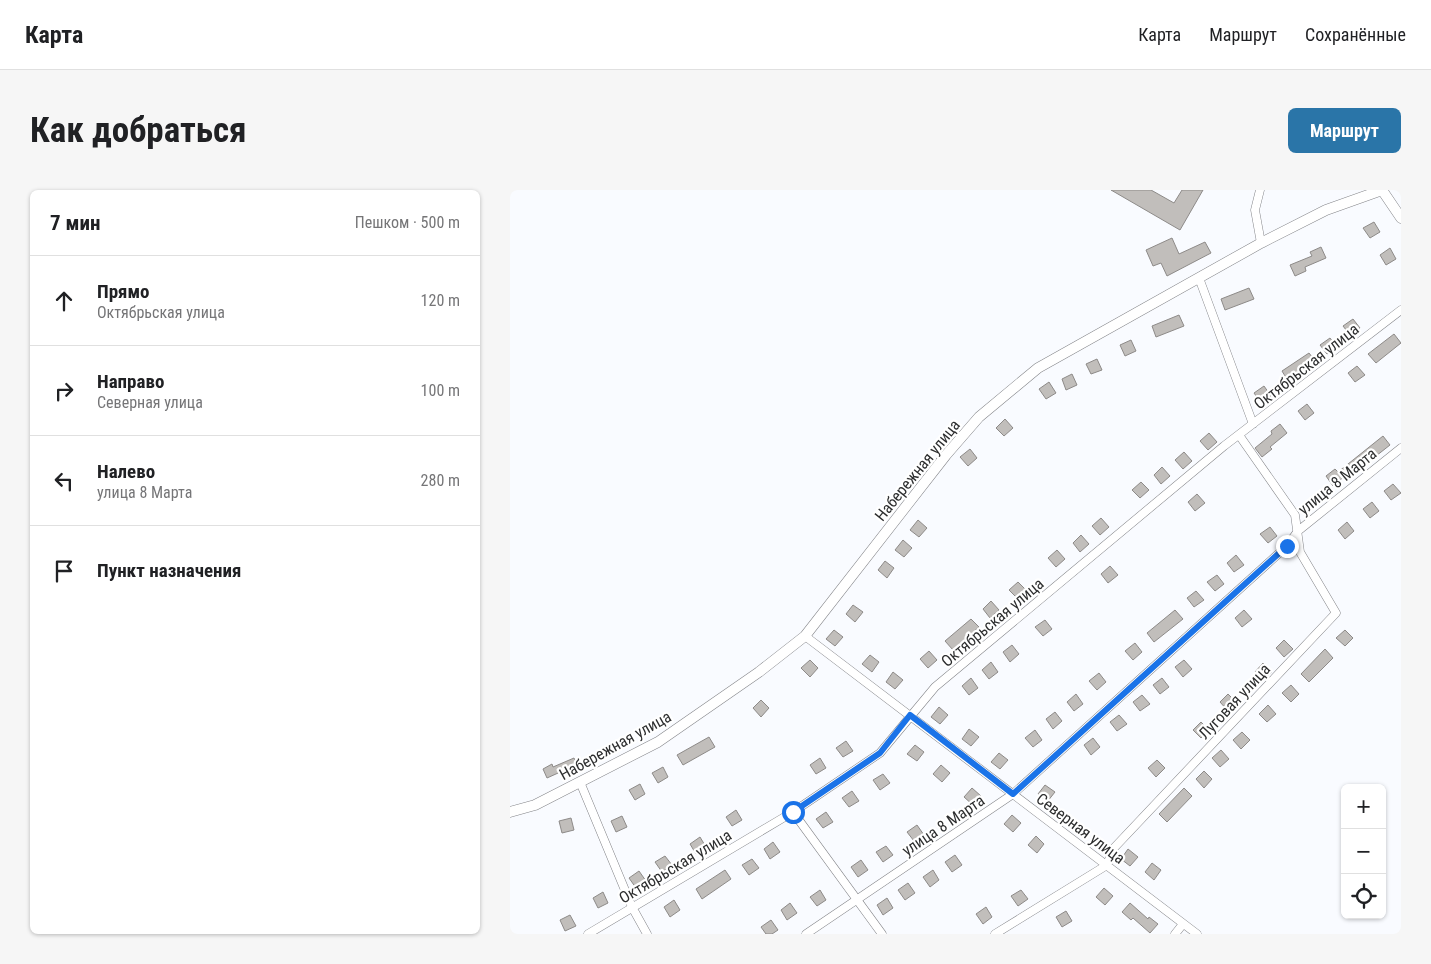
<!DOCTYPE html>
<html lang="ru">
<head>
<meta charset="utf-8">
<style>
	:root { --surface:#fff; --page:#f6f6f6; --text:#202124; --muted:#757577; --line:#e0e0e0; --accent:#2a75a8 }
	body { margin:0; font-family:"Roboto Condensed",sans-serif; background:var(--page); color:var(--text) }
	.controls { position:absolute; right:15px; bottom:15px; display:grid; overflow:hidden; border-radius:8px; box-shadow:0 1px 4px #0004 }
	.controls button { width:45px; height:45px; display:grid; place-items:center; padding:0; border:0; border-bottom:1px solid var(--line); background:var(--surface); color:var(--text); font:25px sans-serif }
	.stop { position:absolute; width:15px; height:15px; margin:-11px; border:4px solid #1a73e8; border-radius:50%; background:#fff }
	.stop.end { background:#1a73e8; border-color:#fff; box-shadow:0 1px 5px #0008 }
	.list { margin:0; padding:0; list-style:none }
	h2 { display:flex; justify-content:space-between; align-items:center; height:65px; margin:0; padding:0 20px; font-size:21px }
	h2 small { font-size:16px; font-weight:400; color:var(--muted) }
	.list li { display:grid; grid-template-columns:32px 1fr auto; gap:15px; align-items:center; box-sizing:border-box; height:90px; padding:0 20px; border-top:1px solid var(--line) }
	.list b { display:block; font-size:19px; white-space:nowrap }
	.list p { margin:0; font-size:16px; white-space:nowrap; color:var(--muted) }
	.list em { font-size:16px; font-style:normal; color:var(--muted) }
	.icon { flex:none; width:28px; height:28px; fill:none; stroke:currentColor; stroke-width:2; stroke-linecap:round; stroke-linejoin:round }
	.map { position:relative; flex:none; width:891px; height:744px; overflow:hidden; border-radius:8px }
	header { display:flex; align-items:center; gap:30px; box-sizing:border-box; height:70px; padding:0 25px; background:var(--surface); border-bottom:1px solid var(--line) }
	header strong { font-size:24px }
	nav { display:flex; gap:28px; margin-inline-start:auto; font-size:18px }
	.intro { display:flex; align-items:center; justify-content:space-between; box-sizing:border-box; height:120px; padding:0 30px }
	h1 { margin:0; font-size:35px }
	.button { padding:12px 22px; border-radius:8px; background:var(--accent); color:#fff; font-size:18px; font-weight:700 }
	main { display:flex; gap:30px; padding:0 30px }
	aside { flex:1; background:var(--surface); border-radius:8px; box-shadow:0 1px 4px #0004 }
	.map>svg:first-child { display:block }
	.building { fill:#c1bebb; stroke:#8d8a88 }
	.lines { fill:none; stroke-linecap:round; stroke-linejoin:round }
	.minor-casing { stroke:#838488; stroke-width:9 }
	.tertiary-casing { stroke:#838488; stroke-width:11 }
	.minor { stroke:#fff; stroke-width:8 }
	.tertiary { stroke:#fff; stroke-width:10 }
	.route { stroke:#1a73e8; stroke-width:6 }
	.labels { text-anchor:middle; stroke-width:4.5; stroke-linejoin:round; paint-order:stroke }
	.street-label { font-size:16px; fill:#2d2e2f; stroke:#fff }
</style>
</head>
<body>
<header>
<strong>Карта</strong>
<nav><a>Карта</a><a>Маршрут</a><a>Сохранённые</a></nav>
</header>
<div class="intro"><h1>Как добраться</h1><a class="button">Маршрут</a></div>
<main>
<aside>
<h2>7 мин<small>Пешком · 500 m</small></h2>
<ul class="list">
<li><svg class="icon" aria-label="ahead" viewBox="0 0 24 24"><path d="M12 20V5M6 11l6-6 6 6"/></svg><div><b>Прямо</b><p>Октябрьская улица</p></div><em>120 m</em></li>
<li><svg class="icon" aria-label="right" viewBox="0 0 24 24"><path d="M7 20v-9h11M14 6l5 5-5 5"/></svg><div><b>Направо</b><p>Северная улица</p></div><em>100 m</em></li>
<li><svg class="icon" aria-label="left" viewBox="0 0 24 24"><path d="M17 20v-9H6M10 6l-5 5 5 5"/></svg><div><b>Налево</b><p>улица 8 Марта</p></div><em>280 m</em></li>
<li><svg class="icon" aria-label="arrive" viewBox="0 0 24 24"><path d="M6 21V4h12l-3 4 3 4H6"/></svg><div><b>Пункт назначения</b></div></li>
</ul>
</aside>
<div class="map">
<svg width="891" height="744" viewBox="0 0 891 744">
	<rect width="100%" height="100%" fill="#f9fbff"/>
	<path class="building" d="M601 0H641L664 13 672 0H693L670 40Z
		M864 32 870 42 860 48 853 38Z
		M662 48 669 64 695 52 701 63 657 86 651 73 643 76 636 60Z
		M811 57 816 68 795 77 796 81 785 86 780 75 802 66 800 62Z
		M880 58 886 69 876 75 870 65Z
		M739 98 744 109 715 120 711 109Z
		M669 125 674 136 646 147 642 136Z
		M843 129 850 138 840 145 833 136Z
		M884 144 891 153 866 173 858 164Z
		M820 148 827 157 817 164 810 155Z
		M621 150 626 161 615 166 610 155Z
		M799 163 806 172 778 191 772 181Z
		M587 169 592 180 581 184 576 174Z
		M847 176 855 185 845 192 838 183Z
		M562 184 567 195 556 200 552 189Z
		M539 192 546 203 536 209 529 199Z
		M754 196 761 206 751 213 744 203Z
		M797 214 804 223 795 230 788 221Z
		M495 229 503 238 494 246 486 238Z
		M770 234 777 243 760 257 762 259 752 267 745 258 762 244 761 241Z
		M699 243 707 252 698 260 690 251Z
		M873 246 880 255 838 288 836 285 823 296 816 286 825 279 828 282Z
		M460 259 467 268 458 276 450 267Z
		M674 262 682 271 673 279 665 270Z
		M652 277 660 286 651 294 644 285Z
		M631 292 639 300 630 308 622 300Z
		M883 294 891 303 881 310 874 301Z
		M687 304 695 313 685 321 678 312Z
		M862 312 869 321 860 328 853 319Z
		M591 328 599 337 590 345 582 336Z
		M408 330 417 338 409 347 400 340Z
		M837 332 844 341 835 349 828 340Z
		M760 337 767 346 758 353 750 344Z
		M571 345 579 354 570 362 563 353Z
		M393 350 402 358 394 367 385 360Z
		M547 360 555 369 546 377 538 368Z
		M726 365 734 375 724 382 717 373Z
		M375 371 384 378 377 388 368 380Z
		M600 376 608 385 598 393 591 384Z
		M707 385 714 394 705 401 697 392Z
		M508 392 516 400 507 408 499 400Z
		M686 401 694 410 684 417 677 408Z
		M481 411 489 420 480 428 473 419Z
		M343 415 353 422 345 432 336 424Z
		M665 420 673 429 644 452 637 443Z
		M734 420 742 429 732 437 725 428Z
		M461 429 469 437 443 460 435 451Z
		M535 430 542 439 533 446 525 437Z
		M324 440 333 447 325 456 316 449Z
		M835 440 843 448 835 456 826 448Z
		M774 450 783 459 774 467 766 458Z
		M625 453 632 462 623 470 615 461Z
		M502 455 509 464 500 472 493 462Z
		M815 459 823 468 799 492 791 484Z
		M419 461 427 470 418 478 410 469Z
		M360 465 369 472 362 482 352 474Z
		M300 470 308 478 300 487 291 478Z
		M674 470 682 479 673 487 665 477Z
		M481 472 488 482 479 489 472 480Z
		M753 473 762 482 753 490 745 482Z
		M383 482 393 490 385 499 376 492Z
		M589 483 596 492 587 500 579 491Z
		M461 488 468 498 459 505 452 496Z
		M652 488 659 497 650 504 643 495Z
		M781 495 789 504 781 512 772 503Z
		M566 504 573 514 564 521 557 512Z
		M718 504 726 512 718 521 710 512Z
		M632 505 640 514 630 521 623 512Z
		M251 510 259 518 251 527 243 518Z
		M758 515 766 524 757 532 749 524Z
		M429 517 438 525 430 534 421 527Z
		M545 522 552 531 543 539 536 529Z
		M609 525 617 534 607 541 600 532Z
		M691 532 699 540 691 548 683 540Z
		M459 539 469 547 461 556 452 549Z
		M525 540 532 550 523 557 515 548Z
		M732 542 740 550 731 559 723 550Z
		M199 547 205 557 173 575 167 565Z
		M583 548 590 557 581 565 574 555Z
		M336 551 343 561 333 567 326 558Z
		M405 555 414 562 407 571 397 564Z
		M711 560 719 569 710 577 702 568Z
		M489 563 498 570 490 579 481 572Z
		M64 568 68 577 59 582 57 579 37 588 33 579 42 574 43 577Z
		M310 568 316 578 306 584 300 575Z
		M647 570 655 578 646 587 638 578Z
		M431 575 440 583 432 592 423 584Z
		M153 577 158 587 148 593 142 583Z
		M694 581 702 589 694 598 686 589Z
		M373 584 380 593 370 600 363 590Z
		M130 594 135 604 125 610 119 600Z
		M535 595 545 602 537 612 528 604Z
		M462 598 471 606 463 615 454 607Z
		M674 598 682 606 657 632 649 624Z
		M342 601 349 611 339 617 332 608Z
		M226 620 232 630 222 636 216 627Z
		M316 622 323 632 313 638 306 629Z
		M502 625 511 633 503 642 494 634Z
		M112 626 117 637 106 642 101 631Z
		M61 628 64 640 52 643 49 631Z
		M407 635 414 645 404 651 397 642Z
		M526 646 534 654 527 663 518 655Z
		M190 647 196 657 186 664 180 654Z
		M263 652 270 662 260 669 254 659Z
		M376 656 383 665 373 672 366 662Z
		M618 659 628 667 620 676 611 669Z
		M445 665 452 675 442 682 435 672Z
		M155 666 162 675 152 682 145 672Z
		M242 669 249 678 239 685 232 675Z
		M351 670 358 680 348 687 341 677Z
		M642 673 651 680 644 690 635 682Z
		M215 680 221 689 192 709 186 699Z
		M423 680 429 690 420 697 413 687Z
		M129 681 136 691 126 698 119 688Z
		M398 693 405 703 395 710 388 700Z
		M594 698 603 706 595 715 586 707Z
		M310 700 316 710 307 716 300 707Z
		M511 700 518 709 508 716 501 706Z
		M93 702 98 713 88 718 83 708Z
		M377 708 383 718 373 725 367 715Z
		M164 710 170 720 160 727 154 717Z
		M280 713 287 723 277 730 271 720Z
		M620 713 638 729 639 727 648 734 640 743 623 728 621 730 612 722Z
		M476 717 482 727 473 734 466 724Z
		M556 721 562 731 552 737 546 727Z
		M60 725 66 736 55 741 50 730Z
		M261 730 268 740 262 744H256L251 737Z"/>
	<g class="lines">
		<g class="minor-casing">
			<path id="minor" d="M750 0 745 20 751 53
				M689 88 743 234
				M295 446 687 744
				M70 592 122 717 137 744
				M283 622 372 744
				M78 744 283 622 370 563 425 497 714 256 891 120
				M296 744 503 604 777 356 788 341 891 258
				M485 744 597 675 603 659 826 423 790 362 785 325 729 245
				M665 744 673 734"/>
		</g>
		<g class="tertiary-casing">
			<path id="tertiary" d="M0 622 25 615 148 552 249 482 295 446 436 265 469 227 528 178 751 53 816 20 872 0 891 28"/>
		</g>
		<use href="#minor" class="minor"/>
		<use href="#tertiary" class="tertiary"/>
	</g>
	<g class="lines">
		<path class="route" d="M283 622 370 563 400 525 503 604 777 356"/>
	</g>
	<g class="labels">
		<g class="street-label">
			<text transform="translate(796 176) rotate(-38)" y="6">Октябрьская улица</text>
			<text transform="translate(407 280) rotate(-51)" y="6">Набережная улица</text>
			<text transform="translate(827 291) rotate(-39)" y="6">улица 8 Марта</text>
			<text transform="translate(482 432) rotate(-40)" y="6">Октябрьская улица</text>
			<text transform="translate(724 511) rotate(-47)" y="6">Луговая улица</text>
			<text transform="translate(105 555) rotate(-29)" y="6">Набережная улица</text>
			<text transform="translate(433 635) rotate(-34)" y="6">улица 8 Марта</text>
			<text transform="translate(571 638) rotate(37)" y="6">Северная улица</text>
			<text transform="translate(165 676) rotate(-31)" y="6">Октябрьская улица</text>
		</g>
	</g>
</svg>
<div class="controls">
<button>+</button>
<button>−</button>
<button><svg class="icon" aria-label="locate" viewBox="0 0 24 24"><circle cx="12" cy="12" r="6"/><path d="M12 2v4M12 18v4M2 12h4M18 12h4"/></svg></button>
</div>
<div class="stop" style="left:283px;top:622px"></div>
<div class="stop end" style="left:777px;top:356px"></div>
</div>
</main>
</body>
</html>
